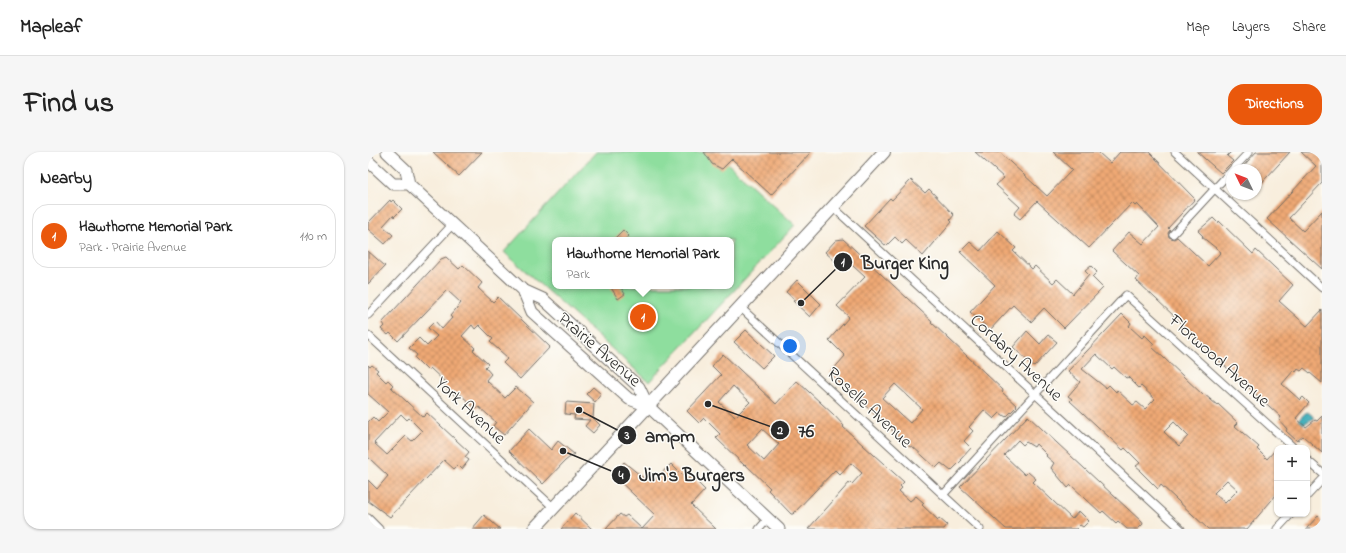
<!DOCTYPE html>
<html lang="en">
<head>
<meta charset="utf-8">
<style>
	:root { --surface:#fff; --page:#f6f6f6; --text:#222; --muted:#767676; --line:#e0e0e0; --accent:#ea580c }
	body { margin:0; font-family:"Indie Flower",sans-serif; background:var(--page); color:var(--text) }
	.controls { position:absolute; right:12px; bottom:12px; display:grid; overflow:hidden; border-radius:8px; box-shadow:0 1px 3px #0004 }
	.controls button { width:36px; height:36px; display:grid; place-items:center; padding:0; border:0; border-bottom:1px solid var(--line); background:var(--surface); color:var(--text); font:20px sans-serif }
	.compass { position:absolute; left:858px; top:12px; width:36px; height:36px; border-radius:50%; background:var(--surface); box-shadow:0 1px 3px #0004; rotate:313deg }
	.you { position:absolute; left:422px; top:194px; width:14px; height:14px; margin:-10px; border:3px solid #fff; border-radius:50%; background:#1a73e8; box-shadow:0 0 0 6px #1a73e833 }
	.badge { display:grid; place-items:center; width:26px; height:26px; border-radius:50%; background:var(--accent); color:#fff; font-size:13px; font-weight:700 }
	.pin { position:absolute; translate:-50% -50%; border:2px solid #fff; box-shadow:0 1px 4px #0006 }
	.popup { position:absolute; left:184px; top:85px; width:182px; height:52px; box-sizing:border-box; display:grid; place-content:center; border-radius:8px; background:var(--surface); filter:drop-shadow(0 1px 3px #0005); font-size:13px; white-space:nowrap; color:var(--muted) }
	.popup b { font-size:15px; color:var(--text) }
	.popup::after { content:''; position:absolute; left:50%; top:100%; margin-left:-8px; border:8px solid transparent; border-top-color:var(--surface) }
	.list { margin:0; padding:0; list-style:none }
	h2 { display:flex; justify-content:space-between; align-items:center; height:52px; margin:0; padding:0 16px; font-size:17px }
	h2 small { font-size:13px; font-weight:400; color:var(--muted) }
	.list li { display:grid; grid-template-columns:26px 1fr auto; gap:12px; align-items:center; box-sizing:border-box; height:64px; margin:0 8px 8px; padding:0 8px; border:1px solid var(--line); border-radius:16px }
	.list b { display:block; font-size:15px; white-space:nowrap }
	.list p { margin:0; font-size:13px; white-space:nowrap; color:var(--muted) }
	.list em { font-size:13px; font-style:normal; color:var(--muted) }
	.map { position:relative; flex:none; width:954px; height:377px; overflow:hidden; border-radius:16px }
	header { display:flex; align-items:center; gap:24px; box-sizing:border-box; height:56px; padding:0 20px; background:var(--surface); border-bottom:1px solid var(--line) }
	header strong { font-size:19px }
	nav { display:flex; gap:22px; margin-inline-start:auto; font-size:14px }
	.intro { display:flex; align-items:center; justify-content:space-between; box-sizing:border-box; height:96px; padding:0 24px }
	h1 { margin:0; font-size:28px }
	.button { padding:10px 18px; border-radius:16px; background:var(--accent); color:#fff; font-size:14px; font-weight:700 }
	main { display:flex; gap:24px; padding:0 24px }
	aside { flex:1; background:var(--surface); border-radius:16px; box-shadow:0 1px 3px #0004 }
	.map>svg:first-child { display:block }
	.park { fill:#8ede9e; stroke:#5c8464; fill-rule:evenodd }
	.water { fill:url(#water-ripples); stroke:#336b71 }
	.building { fill:url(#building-cross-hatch); fill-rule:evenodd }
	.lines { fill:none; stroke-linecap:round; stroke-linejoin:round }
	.street-casing { stroke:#736f69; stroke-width:9 }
	.secondary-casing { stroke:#736f69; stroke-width:13 }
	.primary-casing { stroke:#736f69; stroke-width:14 }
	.street { stroke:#fff; stroke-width:7 }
	.secondary { stroke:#fff; stroke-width:11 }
	.primary { stroke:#fff; stroke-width:12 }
	.labels { text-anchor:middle; stroke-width:3; stroke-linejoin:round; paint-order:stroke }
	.street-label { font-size:18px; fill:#2b2b2b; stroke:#fdfcf7 }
	.leader { fill:none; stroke:#2b2b2b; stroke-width:1.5 }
	.callout-dot { fill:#2b2b2b; stroke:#fdfcf7; stroke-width:1.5 }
	.mark-label { font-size:12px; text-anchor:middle; font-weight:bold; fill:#fff }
	.callout-label { font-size:19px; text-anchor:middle; font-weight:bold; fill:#2b2b2b; stroke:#fdfcf7; stroke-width:3; stroke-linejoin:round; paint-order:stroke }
</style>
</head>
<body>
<header>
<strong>Mapleaf</strong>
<nav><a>Map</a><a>Layers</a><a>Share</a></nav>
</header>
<div class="intro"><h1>Find us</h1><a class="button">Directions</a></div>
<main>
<aside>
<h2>Nearby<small></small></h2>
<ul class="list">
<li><span class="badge">1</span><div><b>Hawthorne Memorial Park</b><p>Park · Prairie Avenue</p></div><em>110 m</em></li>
</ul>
</aside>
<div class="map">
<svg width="954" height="377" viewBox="0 0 954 377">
	<defs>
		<pattern id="water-ripples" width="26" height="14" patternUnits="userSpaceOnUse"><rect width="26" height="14" fill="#3babb7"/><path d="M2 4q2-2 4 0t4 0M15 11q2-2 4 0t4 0" fill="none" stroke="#328b95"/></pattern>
		<pattern id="building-cross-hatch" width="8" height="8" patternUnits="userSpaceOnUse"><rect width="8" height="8" fill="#efa974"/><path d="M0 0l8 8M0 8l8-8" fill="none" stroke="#c28a5f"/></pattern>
	</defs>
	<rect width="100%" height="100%" fill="#fdfcf7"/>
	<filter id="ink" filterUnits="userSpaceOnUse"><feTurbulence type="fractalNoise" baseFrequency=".025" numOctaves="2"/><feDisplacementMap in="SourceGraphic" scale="8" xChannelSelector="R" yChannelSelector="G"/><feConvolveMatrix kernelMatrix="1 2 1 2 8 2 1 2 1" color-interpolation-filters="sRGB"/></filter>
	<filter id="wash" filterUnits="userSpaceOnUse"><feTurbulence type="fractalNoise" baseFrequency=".012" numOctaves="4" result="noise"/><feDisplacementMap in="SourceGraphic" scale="16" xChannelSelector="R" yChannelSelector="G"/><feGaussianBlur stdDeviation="0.9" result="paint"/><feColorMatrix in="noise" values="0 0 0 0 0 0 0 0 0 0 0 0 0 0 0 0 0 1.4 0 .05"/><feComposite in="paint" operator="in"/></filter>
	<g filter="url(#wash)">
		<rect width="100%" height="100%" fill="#f8eedd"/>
		<path class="park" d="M228 0H347L427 73 281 230 136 100ZM187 88H363V134H187Z"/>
		<path class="water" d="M940 260 947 266 935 272 930 268 937 261Z"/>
		<g id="blocks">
			<path class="building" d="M65 0H114L91 24Z
				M336 0H443L403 43 364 7 354 17 344 12Z
				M607 0H631L679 44 704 18 685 0H730L742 11 752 0H781L827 47 800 76 802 78 800 81 801 85 806 87 809 85 840 114 853 100 834 85 835 84 830 79 845 66 850 71 851 69 885 102 888 98 925 133 911 149 939 174 954 158V231L936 216 933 219 930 217 928 220 926 218 914 232 932 248 935 245 941 251 928 266 938 275 947 268 949 269 954 264V301L935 284 929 289 918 279 919 277 911 268 913 265 845 203 846 202 768 128 771 124 744 99 761 80 775 92 791 75 769 52 767 54 764 51 721 96 669 49 652 67 646 62 652 55 628 33 636 26Z
				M829 0H863L859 4 865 9 853 21Z
				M888 0H922L888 37V18H872Z
				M933 0H954V31L921 66 935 79 954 59V117L899 67 948 14Z
				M543 28 557 41 561 37 586 63 582 68 584 70 555 104 538 88 534 92 527 85 518 94 496 74 522 46 524 48Z
				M22 48 23 50 25 48 34 57 26 65 25 63 15 74 25 83 17 92 0 77V71Z
				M255 78 261 84 257 88H245Z
				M630 79 648 96 645 99 664 117 667 114 685 131 689 127 705 142 721 123 717 119 723 114 729 120 724 125 735 136 696 176 676 156 663 170 645 153 622 178 602 160 627 133 592 100 602 90 612 99Z
				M475 87 564 169 563 170 635 238 634 240 649 254 638 265 632 261 626 267 616 258 601 275 605 279 596 289 603 296 593 307 594 308 583 319 573 311 568 316 544 294 542 295 462 221 477 204 461 188 481 165 469 154 497 125 473 103 467 109 457 100 468 88ZM527 232 554 257 542 271 514 246Z
				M0 99 17 114 0 132Z
				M78 105 91 117 95 113 114 131 110 136 125 150 130 145 182 195 152 227 135 211 140 206 122 190 125 187 111 173 107 177 104 173 94 184 107 196 105 198 120 212 117 215 123 222 118 228 137 246 148 235 165 250 136 283 125 274 128 270 111 255 108 257 92 242 90 245 81 239 76 233 78 231 62 216 60 219 47 206 49 203 41 196 51 186 59 194 69 184 60 176 67 169 74 177 84 166 82 164 93 151 79 138 30 189 22 181 20 183 13 177 16 174 14 171 73 107Z
				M429 128 453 152 442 165 425 149 427 148 418 140Z
				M242 134H252L257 142 250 147Z
				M754 162 763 171 761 174 774 186 777 183 786 192 784 195 796 206 835 243 836 242 849 253 850 252 870 271 867 274 891 295 889 297 899 307 909 296V342L879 377H840L793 333 790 337 772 319 773 318 768 314 772 311 757 296 755 298 702 249 704 247 700 244 712 230 700 219ZM728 202 744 217 746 215 758 226 760 225 771 236 773 234 787 247 777 257 769 250 765 253 749 238 748 240 741 233 738 236 714 217ZM806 270 820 284 811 294 796 280ZM859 328 870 338 857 351 846 341Z
				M378 178 406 204 394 216 366 190Z
				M659 179 672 192 680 183 689 190 666 215 645 195Z
				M355 202 408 252 429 229 465 262 476 274 475 275 536 330 532 334 534 336 531 339 542 349 548 344 556 351 554 353 570 368 571 366 579 373 576 377H440L482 330 484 332 494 321 483 311 472 323 467 318 425 362H423L400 338 402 336 377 312 376 313 348 286 352 282 336 266 331 271 319 259 353 223 344 214ZM365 234 382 250 367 265 351 250ZM394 277 411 292 396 309 379 293Z
				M0 213 2 215 4 213 10 218 8 220 18 230 20 228 25 233 23 235 55 265 59 261 101 300 97 305 101 308 94 317 90 313 86 317 76 308 22 365 0 349V328L9 337 20 324 0 305V270L5 265 10 270 20 260 0 242ZM33 262 39 268 41 266 54 279 44 289 38 284 19 303 6 291Z
				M225 235 233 242 227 250 218 242Z
				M198 250 226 252 225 266 232 273 225 281 217 274 222 268 206 267 207 263 197 262Z
				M660 264 774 370 775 372 770 377H759L750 369 748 371 735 359 733 361 703 333 700 336 683 316 686 311 678 304 679 303 668 292 666 295 658 290 655 293 650 288 636 303 657 323 660 320 668 327 665 330 704 367 711 359 721 369 715 375 712 373 708 377H638L592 335Z
				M161 277 183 298 190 289 206 302 197 309 175 332 141 299Z
				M256 310 278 328H286L303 312 319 328 323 324 337 338 323 353 348 377H238L252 362 256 365 259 363 274 377 287 363 245 323Z
				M207 361 224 377H193Z
				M116 363 132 377H104Z
				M950 364 954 368V377H938Z"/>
		</g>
	</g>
	<g filter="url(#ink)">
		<use href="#blocks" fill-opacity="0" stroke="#736f69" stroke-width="1"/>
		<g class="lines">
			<g class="street-casing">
				<path id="street" d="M807 0 954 136
					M864 18 881 0
					M465 55 813 377
					M805 82 864 18
					M372 155 612 377
					M0 163 84 73
					M0 183 186 356
					M939 308 954 321
					M575 343 758 143 926 296
					M939 344 954 328
					M0 366 11 377
					M391 377 400 367
					M909 377 923 362"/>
			</g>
			<g class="secondary-casing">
				<path id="secondary" d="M19 0 38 18 41 32 155 138 175 147 271 235 280 254 411 377
					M0 9 25 32H41
					M155 138 164 160 261 247 280 254"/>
			</g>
			<g class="primary-casing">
				<path id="primary" d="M166 377 516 0"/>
			</g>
			<use href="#street" class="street"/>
			<use href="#secondary" class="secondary"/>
			<use href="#primary" class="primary"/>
		</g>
	</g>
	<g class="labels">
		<g class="street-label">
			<text transform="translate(232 197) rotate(41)" y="6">Prairie Avenue</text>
			<text transform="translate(649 205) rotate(43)" y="6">Cordary Avenue</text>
			<text transform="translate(852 208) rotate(42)" y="6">Florwood Avenue</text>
			<text transform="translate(502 255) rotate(43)" y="6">Roselle Avenue</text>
			<text transform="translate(103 258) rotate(43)" y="6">York Avenue</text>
		</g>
	</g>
	<path class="leader" d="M433 151L475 110M340 252L412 278M211 258L259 283M195 299L253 323"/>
	<g class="callout-dot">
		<circle cx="433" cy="151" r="4"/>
		<circle cx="340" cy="252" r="4"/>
		<circle cx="211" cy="258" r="4"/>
		<circle cx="195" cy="299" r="4"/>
		<circle cx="475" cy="110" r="10"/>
		<circle cx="412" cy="278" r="10"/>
		<circle cx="259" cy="283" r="10"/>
		<circle cx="253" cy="323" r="10"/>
	</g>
	<g class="mark-label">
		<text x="475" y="114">1</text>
		<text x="412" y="282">2</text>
		<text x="259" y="287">3</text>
		<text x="253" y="327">4</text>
	</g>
	<g class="callout-label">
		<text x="537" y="117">Burger King</text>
		<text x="438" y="285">76</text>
		<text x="302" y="290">ampm</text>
		<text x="324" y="329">Jim's Burgers</text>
	</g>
</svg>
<div class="controls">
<button>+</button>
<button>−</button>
</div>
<svg class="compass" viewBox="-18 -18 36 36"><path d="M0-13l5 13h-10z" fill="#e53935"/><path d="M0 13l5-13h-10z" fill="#767676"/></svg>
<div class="you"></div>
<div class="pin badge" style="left:275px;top:165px">1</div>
<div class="popup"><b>Hawthorne Memorial Park</b>Park</div>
</div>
</main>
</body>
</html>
